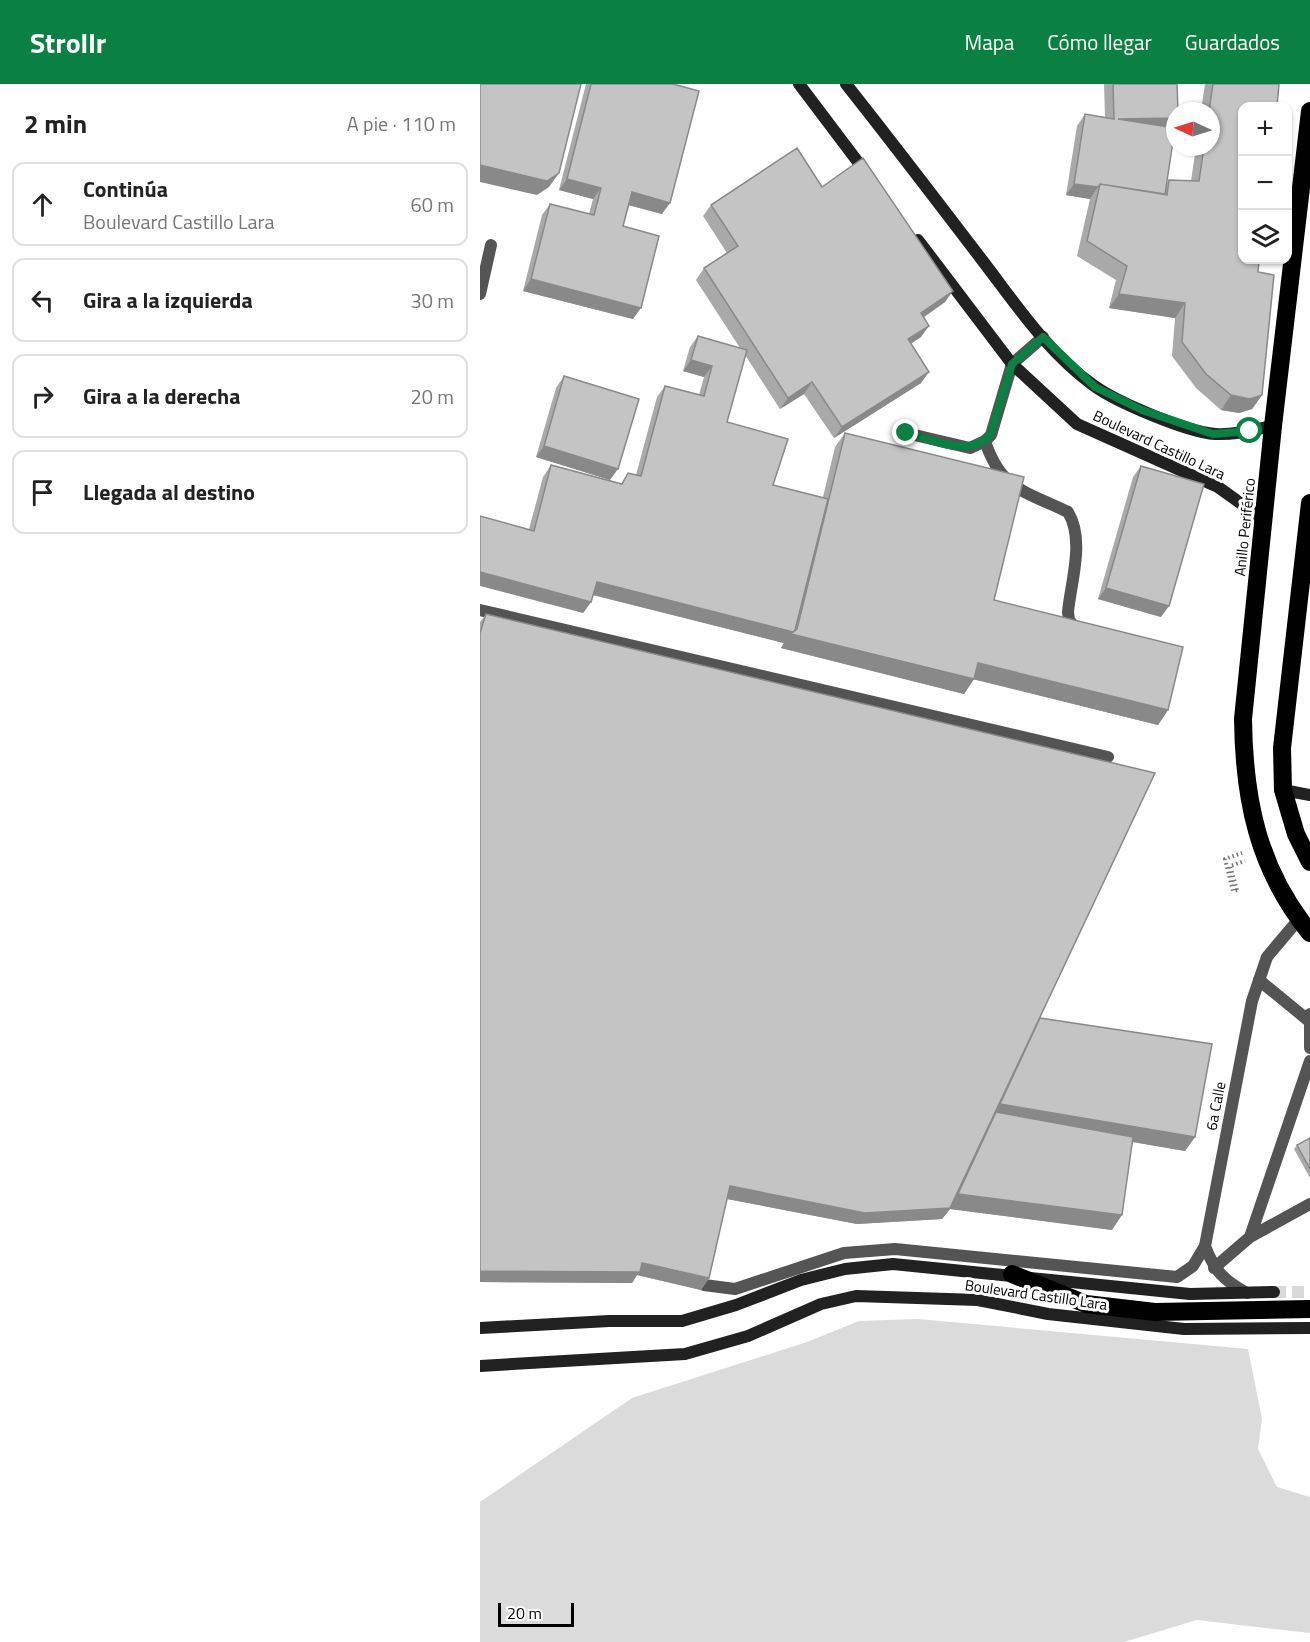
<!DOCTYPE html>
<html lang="es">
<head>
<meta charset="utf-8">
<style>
	:root { --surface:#fff; --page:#f6f6f6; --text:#222; --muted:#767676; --line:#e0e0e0; --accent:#0b8043 }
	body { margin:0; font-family:"Titillium Web",sans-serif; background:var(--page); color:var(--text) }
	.controls { position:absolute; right:18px; top:18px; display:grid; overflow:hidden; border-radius:12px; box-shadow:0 2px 4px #0004 }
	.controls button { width:54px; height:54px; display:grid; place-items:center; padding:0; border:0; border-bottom:2px solid var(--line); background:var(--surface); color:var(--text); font:30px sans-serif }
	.compass { position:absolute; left:686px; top:18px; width:54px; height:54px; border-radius:50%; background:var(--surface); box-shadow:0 2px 4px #0004; rotate:274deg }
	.scale { position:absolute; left:18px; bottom:15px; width:76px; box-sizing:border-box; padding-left:6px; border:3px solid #000; border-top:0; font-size:16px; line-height:21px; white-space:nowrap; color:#000; -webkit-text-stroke:4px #fff; paint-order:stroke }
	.stop { position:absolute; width:18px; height:18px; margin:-14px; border:4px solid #0b8043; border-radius:50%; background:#fff }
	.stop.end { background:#0b8043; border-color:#fff; box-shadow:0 2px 6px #0008 }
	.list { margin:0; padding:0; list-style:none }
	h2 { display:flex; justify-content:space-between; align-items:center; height:78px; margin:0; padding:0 24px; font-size:26px }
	h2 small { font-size:20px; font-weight:400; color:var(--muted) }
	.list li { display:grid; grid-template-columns:39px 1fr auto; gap:18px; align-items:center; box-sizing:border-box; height:84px; margin:0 12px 12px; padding:0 12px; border:2px solid var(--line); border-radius:12px }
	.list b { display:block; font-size:22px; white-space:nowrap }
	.list p { margin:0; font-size:20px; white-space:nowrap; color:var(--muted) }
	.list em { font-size:20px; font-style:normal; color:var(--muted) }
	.icon { flex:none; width:33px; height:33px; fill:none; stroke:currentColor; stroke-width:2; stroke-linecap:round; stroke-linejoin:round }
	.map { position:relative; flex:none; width:830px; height:1558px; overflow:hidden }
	header { display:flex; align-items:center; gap:36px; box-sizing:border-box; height:84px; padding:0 30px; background:var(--accent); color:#fff }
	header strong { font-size:28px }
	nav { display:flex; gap:33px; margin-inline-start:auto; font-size:21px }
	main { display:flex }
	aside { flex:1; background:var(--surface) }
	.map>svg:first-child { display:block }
	.green { fill:#dbdbdb }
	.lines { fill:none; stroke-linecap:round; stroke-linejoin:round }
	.secondary-tunnel { stroke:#d9d9d9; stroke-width:12; stroke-dasharray:12 6; stroke-linecap:butt }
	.path { stroke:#767676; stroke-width:4; stroke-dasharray:1.5 3; stroke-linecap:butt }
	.lane { stroke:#545454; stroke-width:12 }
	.street { stroke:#545454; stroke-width:12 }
	.secondary { stroke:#212121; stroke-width:12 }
	.highway { stroke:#000; stroke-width:18 }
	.wall { fill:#a9a9a9 }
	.shaded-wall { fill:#898989 }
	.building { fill:#c4c4c4; stroke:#898989; stroke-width:1.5 }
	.route { stroke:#0b8043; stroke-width:8 }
	.labels { text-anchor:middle; stroke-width:6; stroke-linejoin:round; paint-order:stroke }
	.street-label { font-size:15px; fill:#000; stroke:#fff }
</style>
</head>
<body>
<header>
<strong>Strollr</strong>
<nav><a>Mapa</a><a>Cómo llegar</a><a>Guardados</a></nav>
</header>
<main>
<aside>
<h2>2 min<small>A pie · 110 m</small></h2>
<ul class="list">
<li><svg class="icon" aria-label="ahead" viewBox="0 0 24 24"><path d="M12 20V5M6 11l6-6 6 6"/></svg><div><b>Continúa</b><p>Boulevard Castillo Lara</p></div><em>60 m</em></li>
<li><svg class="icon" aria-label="left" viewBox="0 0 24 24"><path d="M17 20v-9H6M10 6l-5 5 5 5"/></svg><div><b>Gira a la izquierda</b></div><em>30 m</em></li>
<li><svg class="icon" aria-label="right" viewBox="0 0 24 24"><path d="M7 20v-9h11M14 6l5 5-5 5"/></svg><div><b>Gira a la derecha</b></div><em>20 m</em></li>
<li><svg class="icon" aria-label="arrive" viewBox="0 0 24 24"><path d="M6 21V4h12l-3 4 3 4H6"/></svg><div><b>Llegada al destino</b></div></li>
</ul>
</aside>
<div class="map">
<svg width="830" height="1558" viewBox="0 0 830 1558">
	<rect width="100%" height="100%" fill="#fff"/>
	<path class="green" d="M438 1235 768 1265 782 1335 778 1365 797 1403 830 1413V1549L717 1536 644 1558H0V1418L152 1314 327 1258 379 1237Z"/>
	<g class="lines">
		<path class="secondary-tunnel" d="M794 1208H830"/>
		<path class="path" d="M757 806 750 782 765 777
			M757 806 753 807 745 775 762 769"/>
		<path class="lane" d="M0 210 11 161
			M426 349 490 364 505 357 511 351 532 280 563 253
			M505 357C521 406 545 407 588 428 605 456 591 497 588 528L589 536 597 546
			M0 526 628 673
			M779 896 829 937
			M830 930V964
			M770 1153 830 977
			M734 1184 770 1153 830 1120
			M224 1201 255 1205 364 1169 415 1165 697 1193 713 1182 725 1162"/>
		<path class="street" d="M767 1209C744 1197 734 1186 725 1162L772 917 787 873 819 835"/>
		<path class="secondary" d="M319 0 387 90
			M366 0C412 58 457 117 502 176 535 219 568 269 613 301 636 318 707 348 735 350 755 351 773 346 793 342
			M438 156 532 280 597 340 738 403 784 436
			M803 706 830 711
			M0 1244 129 1237H202L256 1221 321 1196 365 1185 413 1180 710 1210 794 1208
			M0 1282 205 1270 268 1252 341 1220 376 1212 498 1216 568 1230 704 1245 830 1244"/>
		<path class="highway" d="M830 27 793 342 763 635C764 716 778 785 830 849
			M830 419 802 664 803 706 816 750 830 778
			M532 1190 606 1220 675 1228 830 1225"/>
	</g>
	<path class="wall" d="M106 0H193L182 130 149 121 143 142 153 235 43 207 62 131 70 120 109 130 113 115 79 106Z
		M624 0H697L692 44 687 99 689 96 711 97 716 63H731V27H721L725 0H799L778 188 782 311 772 325 759 329 741 326 716 304 692 272 695 234 629 224 636 196 597 172 610 115 586 111 597 42 605 30 625 33Z
		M342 103 465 218 443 233 441 253 431 260 441 299 354 354 324 310 300 325 265 271 247 338 293 401 343 413 355 363 365 349 514 516 688 626 678 641 494 595 484 610 301 564 304 559 113 511 111 518 103 529 49 445 63 393 71 381 141 400 148 389 156 391 177 313 185 302 219 311 224 293 203 287 210 263 218 252 260 264 216 196 224 184 247 169 223 132 231 121Z
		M84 292 130 396 56 373 76 304Z
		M661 382 681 533 618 515 653 393Z
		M6 530 715 1053 705 1067 653 1058 632 1146 470 1125 462 1135 377 1140 247 1115 229 1194 221 1206 157 1191 152 1199 0 1198V538Z
		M830 1054V1094L814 1065 817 1061Z"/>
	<path class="shaded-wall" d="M695 34V39L691 45 638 35Z
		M0 81 79 89 69 103 57 111 0 98Z
		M87 95 121 104 113 115 79 106Z
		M594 100 618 103 610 115 586 111Z
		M152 108 190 119 182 130 144 120Z
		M51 195 161 224 153 235 43 207Z
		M473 207 465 218 433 241 441 229Z
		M639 210 705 219 695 234 629 224Z
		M449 242 441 253 420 266 428 255Z
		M211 276 232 282 224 293 203 287Z
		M449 288 441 299 354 354 362 343Z
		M332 298 324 310 300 325 308 314Z
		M751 311H782L772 325 759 329 741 326Z
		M64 362 138 385 130 396 56 373Z
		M0 488 111 518 103 529 0 502Z
		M117 498 315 548 494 595 484 610 301 564 304 559 109 510Z
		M626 504 689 522 681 533 618 515Z
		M498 579 688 626 678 641 488 594Z
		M520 1020 715 1053 705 1067 512 1034Z
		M250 1102 478 1110 642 1131 632 1146 470 1125 462 1135 377 1140 242 1114Z
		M162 1179 229 1194 221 1206 157 1191 152 1199 0 1198V1187Z"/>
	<path class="building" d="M0 0H101L79 89 67 97 0 81Z
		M111 0H193L219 7 190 119 152 108 143 142 179 152 161 224 51 195 70 120 114 131 121 104 87 95Z
		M633 0H697L698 27H695V34L638 35 695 44 685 110 620 100 618 103 594 100 605 30 634 35Z
		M733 0H799L797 22H762V176H779L778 188 794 191 782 311 770 315 751 311 726 290 702 258 705 219 639 210 647 182 607 157 620 100 687 111 689 96 719 97 724 63H731V27H729Z
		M317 64 342 103 383 74 473 207 441 229 449 242 428 255 449 288 362 343 332 298 308 314 224 184 258 162 231 121Z
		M218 252 267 266 247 338 308 355 293 401 348 415 315 546 313 548 117 498 111 518 0 488V432L54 447 71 381 142 400 148 389 161 392 185 302 224 312 232 282 211 276Z
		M84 292 159 315 138 385 64 362Z
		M365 349 544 393 514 516 703 563 688 626 498 579 494 595 311 550 317 545Z
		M661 382 724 400 689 522 626 504Z
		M6 530 675 689 470 1124 385 1129 250 1102 229 1194 162 1179 160 1188 0 1187V549Z
		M560 934 732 960 715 1053 520 1020Z
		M516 1028 653 1053 642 1131 478 1110Z
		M830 1054V1085L817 1061Z"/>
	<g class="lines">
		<path class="route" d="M426 349C453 356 489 374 510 351L532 280 563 253 615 303 662 326 733 350 770 347"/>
	</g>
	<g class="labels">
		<g class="street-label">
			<text transform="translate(679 361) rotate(25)" y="5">Boulevard Castillo Lara</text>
			<text transform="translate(765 443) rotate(-84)" y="5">Anillo Periférico</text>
			<text transform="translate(736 1022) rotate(-79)" y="5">6a Calle</text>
			<text transform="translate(556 1211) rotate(8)" y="5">Boulevard Castillo Lara</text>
		</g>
	</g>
</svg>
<div class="controls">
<button>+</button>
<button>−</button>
<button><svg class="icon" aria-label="layers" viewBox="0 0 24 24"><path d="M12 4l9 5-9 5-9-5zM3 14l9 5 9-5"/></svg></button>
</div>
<svg class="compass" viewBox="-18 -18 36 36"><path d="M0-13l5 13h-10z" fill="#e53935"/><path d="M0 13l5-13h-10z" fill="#767676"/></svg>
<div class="scale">20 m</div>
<div class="stop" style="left:770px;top:347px"></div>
<div class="stop end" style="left:426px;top:349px"></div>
</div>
</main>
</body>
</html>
